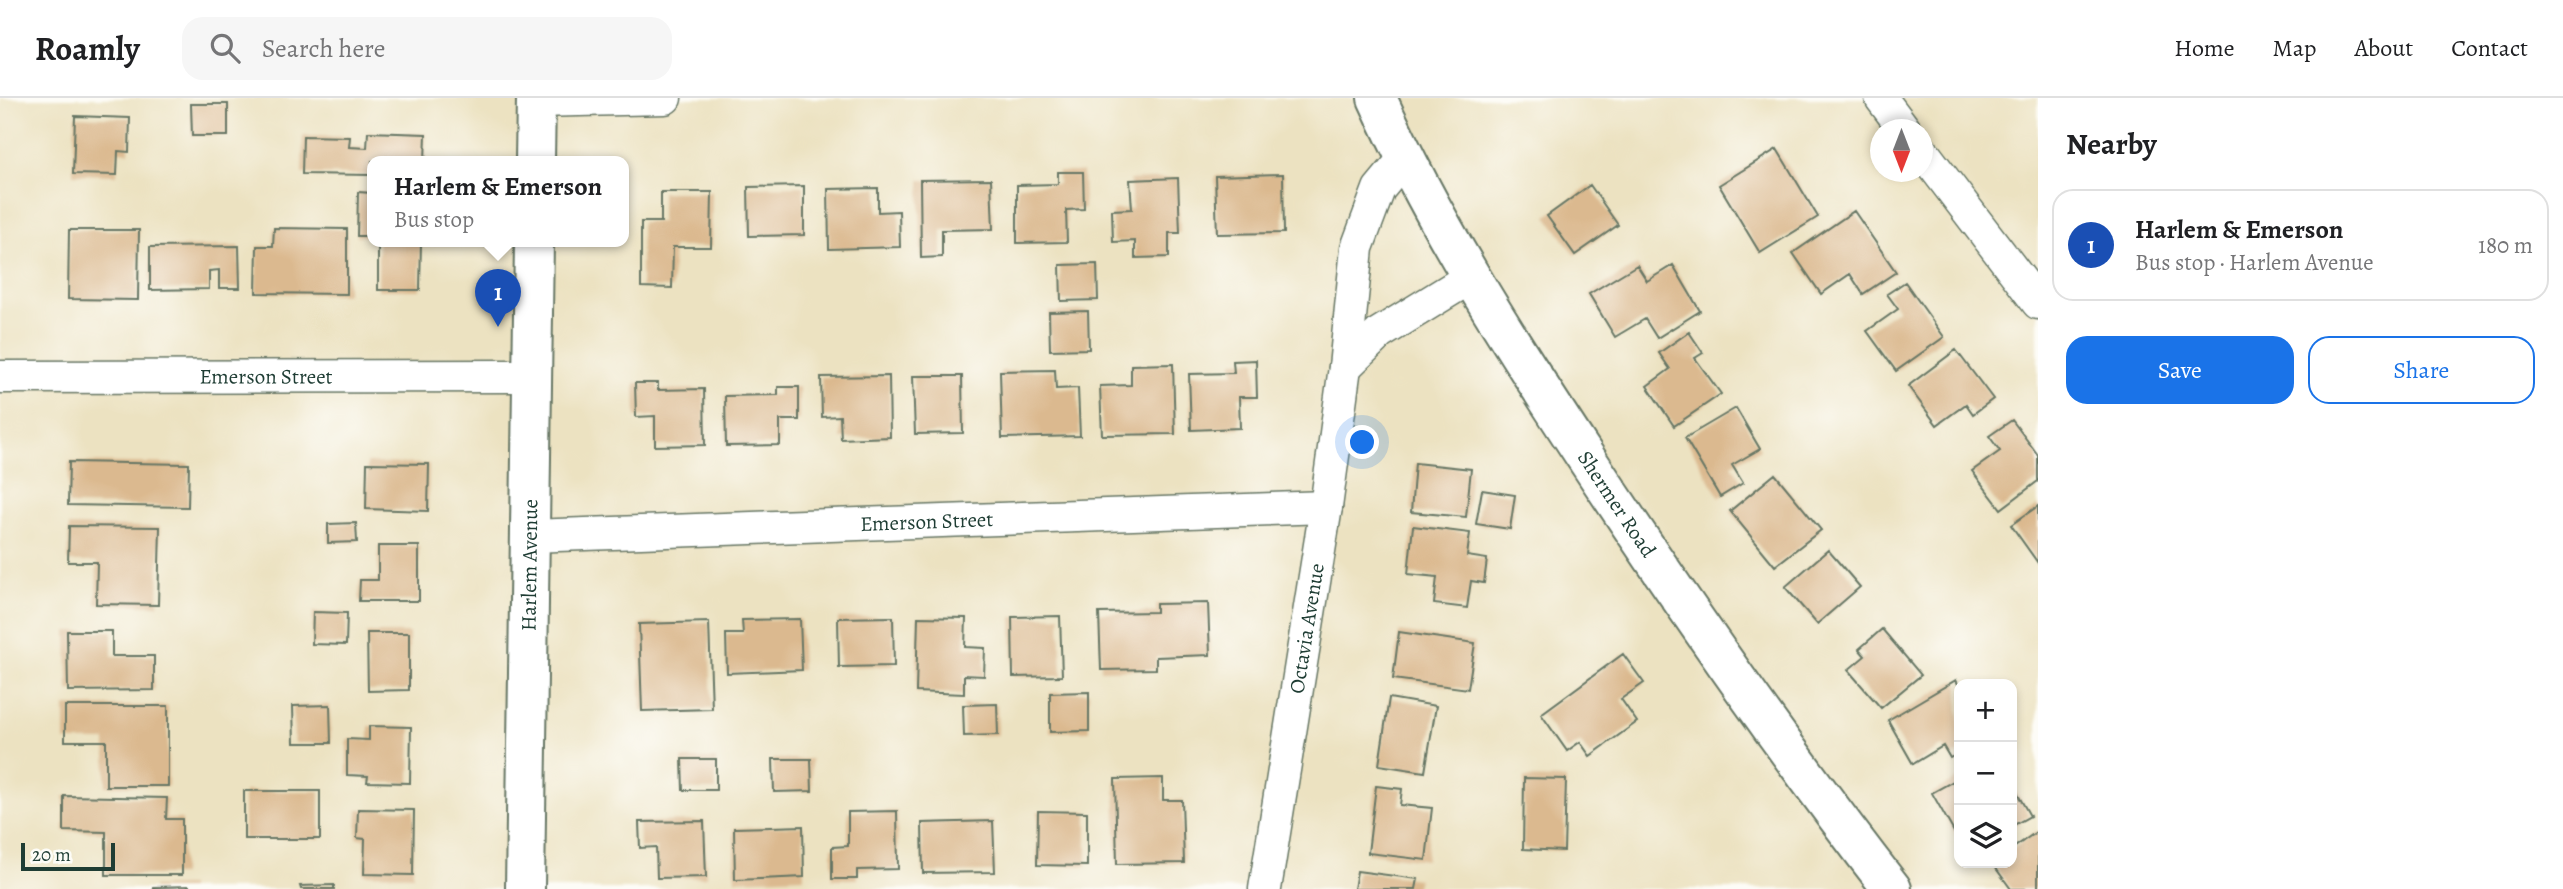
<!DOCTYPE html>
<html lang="en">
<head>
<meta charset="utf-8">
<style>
	:root { --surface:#fff; --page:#f6f6f6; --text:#202124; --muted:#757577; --line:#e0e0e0; --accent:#1a73e8 }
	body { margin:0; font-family:Alegreya,serif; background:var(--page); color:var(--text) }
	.controls { position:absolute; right:21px; bottom:21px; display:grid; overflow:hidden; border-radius:14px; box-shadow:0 4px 10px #0003 }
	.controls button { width:63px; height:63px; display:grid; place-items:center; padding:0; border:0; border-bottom:2px solid var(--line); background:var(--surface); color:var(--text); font:35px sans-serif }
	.compass { position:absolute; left:1870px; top:21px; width:63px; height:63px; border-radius:50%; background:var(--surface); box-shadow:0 4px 10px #0003; rotate:180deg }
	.scale { position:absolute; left:21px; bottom:18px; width:94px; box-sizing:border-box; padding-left:7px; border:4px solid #1f3d34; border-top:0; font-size:19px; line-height:24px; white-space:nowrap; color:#1f3d34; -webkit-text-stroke:5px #fdfcf7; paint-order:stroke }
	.you { position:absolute; left:1363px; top:345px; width:24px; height:24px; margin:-18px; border:5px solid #fff; border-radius:50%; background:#1a73e8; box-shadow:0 0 0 10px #1a73e833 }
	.badge { display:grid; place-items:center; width:46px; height:46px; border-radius:50%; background:var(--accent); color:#fff; font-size:23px; font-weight:700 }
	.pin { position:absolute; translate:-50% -58px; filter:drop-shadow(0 2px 4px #0008) }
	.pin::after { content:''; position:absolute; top:37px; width:24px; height:21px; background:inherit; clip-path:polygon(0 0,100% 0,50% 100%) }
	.popup { position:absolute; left:367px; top:58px; width:262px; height:91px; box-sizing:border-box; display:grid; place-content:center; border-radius:14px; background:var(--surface); filter:drop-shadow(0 2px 5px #0005); font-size:23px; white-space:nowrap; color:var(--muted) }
	.popup b { font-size:26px; color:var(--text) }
	.popup::after { content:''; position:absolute; left:50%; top:100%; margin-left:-14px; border:14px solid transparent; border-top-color:var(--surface) }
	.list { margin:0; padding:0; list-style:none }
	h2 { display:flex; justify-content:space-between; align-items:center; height:91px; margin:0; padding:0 28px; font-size:30px }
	h2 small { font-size:23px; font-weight:400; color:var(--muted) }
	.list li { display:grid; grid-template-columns:46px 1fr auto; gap:21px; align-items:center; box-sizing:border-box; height:112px; margin:0 14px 14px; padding:0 14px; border:2px solid var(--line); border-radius:21px }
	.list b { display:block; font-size:26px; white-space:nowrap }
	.list p { margin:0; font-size:23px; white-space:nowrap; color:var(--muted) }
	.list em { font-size:23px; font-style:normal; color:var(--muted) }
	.actions { display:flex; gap:14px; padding:21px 28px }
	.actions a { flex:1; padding:16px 0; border:2px solid var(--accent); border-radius:21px; text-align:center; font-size:24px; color:var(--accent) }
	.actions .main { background:var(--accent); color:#fff }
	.icon { flex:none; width:38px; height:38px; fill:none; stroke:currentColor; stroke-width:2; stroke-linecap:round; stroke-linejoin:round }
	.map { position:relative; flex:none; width:2038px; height:791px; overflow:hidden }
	header { display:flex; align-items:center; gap:42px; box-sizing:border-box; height:98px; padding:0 35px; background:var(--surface); border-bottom:2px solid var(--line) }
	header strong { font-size:33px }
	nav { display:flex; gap:38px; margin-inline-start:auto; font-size:24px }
	.search { width:490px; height:63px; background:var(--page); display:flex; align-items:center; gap:18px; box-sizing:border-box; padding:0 24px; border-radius:21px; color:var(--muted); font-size:26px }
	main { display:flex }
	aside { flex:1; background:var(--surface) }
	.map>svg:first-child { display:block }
	.building { fill:#dbb98f }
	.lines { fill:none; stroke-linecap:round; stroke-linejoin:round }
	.minor-casing { stroke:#677765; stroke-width:35 }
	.major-casing { stroke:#677765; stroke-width:42 }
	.minor { stroke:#fff; stroke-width:32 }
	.major { stroke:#fff; stroke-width:38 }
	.labels { text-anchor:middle; stroke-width:6; stroke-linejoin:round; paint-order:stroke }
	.street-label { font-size:21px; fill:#1f3d34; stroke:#fdfcf7 }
</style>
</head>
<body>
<header>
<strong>Roamly</strong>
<div class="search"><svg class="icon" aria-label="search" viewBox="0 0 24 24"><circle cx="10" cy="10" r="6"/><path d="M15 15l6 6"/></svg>Search here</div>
<nav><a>Home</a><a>Map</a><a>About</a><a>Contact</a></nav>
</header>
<main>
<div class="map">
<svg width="2038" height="791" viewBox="0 0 2038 791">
	<rect width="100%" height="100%" fill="#fdfcf7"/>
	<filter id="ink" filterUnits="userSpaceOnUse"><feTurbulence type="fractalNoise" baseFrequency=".0143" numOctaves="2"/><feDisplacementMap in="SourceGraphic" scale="14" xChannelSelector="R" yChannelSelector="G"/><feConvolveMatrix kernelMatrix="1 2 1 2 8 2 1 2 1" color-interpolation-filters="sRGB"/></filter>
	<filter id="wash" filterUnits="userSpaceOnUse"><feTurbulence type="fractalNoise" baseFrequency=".00686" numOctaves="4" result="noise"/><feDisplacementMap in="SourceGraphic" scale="28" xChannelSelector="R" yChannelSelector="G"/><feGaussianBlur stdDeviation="1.57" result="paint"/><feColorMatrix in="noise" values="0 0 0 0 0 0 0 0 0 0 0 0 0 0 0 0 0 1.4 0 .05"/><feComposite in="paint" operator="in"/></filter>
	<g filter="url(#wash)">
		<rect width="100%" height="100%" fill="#ece2c1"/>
		<g id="blocks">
			<path class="building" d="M191 6H228V38H192Z
				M75 18 130 20 129 54 118 53 117 77 73 76Z
				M368 34 426 36 425 63H372V77L302 76 303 38 350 39 349 49 367 50Z
				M1777 51 1818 119 1760 155 1719 87Z
				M1058 74H1083L1084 111 1066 112 1067 144 1017 145V87L1058 86Z
				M1283 76 1284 135 1217 136 1215 78Z
				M1178 80 1180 135H1169V159L1135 160V143L1113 144 1112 112 1132 111 1130 82Z
				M991 81 993 131 942 132V159L921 160 920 82Z
				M1590 87 1618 127 1575 157 1547 118Z
				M804 88V137L749 138 748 89Z
				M878 90V114L899 113 900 149 829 151 828 91Z
				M358 94 372 95V138H357Z
				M661 94H712L711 149H673L672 190 641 189V124H661Z
				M1854 113 1896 174 1863 196 1850 176 1821 196 1793 155Z
				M274 130 347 131V196L256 195 257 148H273Z
				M69 132H139L138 202 68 201Z
				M378 143H421L420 192H378Z
				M239 148 240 190H219V172L209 173V191L150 192V149Z
				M1097 166 1098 202 1061 203 1060 167Z
				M1637 167 1647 183 1673 167 1700 213 1657 240 1645 221 1615 239 1589 196Z
				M1905 184 1944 239 1896 273 1867 233 1898 211 1887 196Z
				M1088 213 1089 251 1050 252 1049 214Z
				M1689 234 1703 255 1695 260 1721 296 1674 328 1647 288 1670 271 1659 255Z
				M1956 252 1993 301 1973 316 1966 306 1937 327 1908 288Z
				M1256 262 1257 299H1239L1240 330 1191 332 1189 276 1234 275 1233 263Z
				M1173 266 1175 336 1102 337 1100 288 1131 287V267Z
				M1055 272 1056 291 1078 290 1080 338 1002 340 1000 273Z
				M889 278 890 339 841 341 840 318 822 319 821 279Z
				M913 278H962L963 335 915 336Z
				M635 285H658V292L704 291 705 347 655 348V318L636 319Z
				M778 289H799V322H780V347L726 348 725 298 778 297Z
				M1736 310 1760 351 1732 367 1743 385 1720 399 1685 340Z
				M2012 322 2038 357V383L2001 411 1972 373 2000 353 1989 338Z
				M69 364 189 366 188 409 68 407Z
				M367 365 429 366 428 413 366 411Z
				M1415 365 1471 371 1466 419 1411 414Z
				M1775 376 1821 432 1775 468 1730 413Z
				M1482 392 1515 397 1510 431 1476 426Z
				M2038 408V465L2011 427Z
				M356 425 357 444 328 445V426Z
				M69 428 160 429 158 507 96 506 97 464H68Z
				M1413 428 1470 435 1467 458 1487 461 1484 485 1471 483 1467 510 1434 506 1437 479 1408 476Z
				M378 448H419V503H359L360 482H378Z
				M1828 452 1860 489 1817 526 1785 489Z
				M1208 505 1210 557 1156 559V571L1101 572 1099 515 1156 514V506Z
				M313 514 347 515 346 547 312 546Z
				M1060 518 1062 578 1013 579 1012 519Z
				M893 519 894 568 839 569 838 520Z
				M918 519 966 520 965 549 985 550 984 578 964 577V596L916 594Z
				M800 521 802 572 727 575 726 536H743L742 522Z
				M709 524 712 611 642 613 639 526Z
				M1882 531 1921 577 1881 610 1848 572 1865 558 1859 551Z
				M67 533H112V558H154V592L68 593Z
				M1399 534 1475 545 1468 591 1393 581Z
				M367 535H409V592L368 593Z
				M1623 556 1644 585 1621 601 1637 624 1590 658 1580 644 1567 653 1541 616Z
				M1956 582 1959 588V655L1950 660 1943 648 1913 666 1888 622Z
				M1089 594V633L1050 634V595Z
				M1389 600 1436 608 1425 674 1379 667Z
				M997 606 998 637 964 638 963 607Z
				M330 607 331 645H294L293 608Z
				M65 608H168V688H106V643H65Z
				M369 628 411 629 410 685 367 684 368 678 347 677V641L369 642Z
				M682 661H716V692H683Z
				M773 661H811L812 693 774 694Z
				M1163 680V702H1182L1184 765 1117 766 1115 681Z
				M1524 680 1566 681 1564 753 1523 751Z
				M1959 680V743L1932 695Z
				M2012 686 2030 718 2012 728Z
				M1376 688 1402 691 1400 707 1432 710 1426 762 1368 755Z
				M244 693H320V741H244Z
				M64 698 167 700 166 721H182V777H106V734L64 733Z
				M358 711 414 712 413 777 364 776 365 741 357 740Z
				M897 713 898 771 857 772V781H832V749L848 748V714Z
				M1038 713 1087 714V768L1037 767Z
				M704 723 706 779 657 780 656 749 640 750 639 724Z
				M993 723 995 774 923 775 922 725Z
				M803 728 804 779 735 782 734 730Z
				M2036 734 2038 736V791H2011L1992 765H2012V751Z
				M1357 773 1418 781 1416 791H1354Z
				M334 787V791H301L300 788Z
				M189 788V791H153V789Z"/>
		</g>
	</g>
	<g filter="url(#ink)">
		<use href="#blocks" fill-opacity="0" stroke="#677765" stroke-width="2"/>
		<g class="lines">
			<g class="minor-casing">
				<g id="minor">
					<path d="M1881 0 1905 32"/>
					<path d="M536 3 665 0"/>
					<path d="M1923 54 2038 205"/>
					<path d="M1345 269 1380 235 1471 179"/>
					<path id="s1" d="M0 279 532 278"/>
					<path id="s2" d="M530 438 1326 409"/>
					<path id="s3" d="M1265 791 1326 409 1345 269 1357 150 1379 91 1404 61"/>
				</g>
			</g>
			<g class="major-casing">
				<g id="major">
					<path id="s4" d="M1377 0C1435 128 1509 243 1586 360 1683 507 1784 652 1892 791"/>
					<path d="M535 63 536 0"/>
					<path id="s5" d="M525 791 534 143"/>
				</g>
			</g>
			<use href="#minor" class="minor"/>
			<use href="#major" class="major"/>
		</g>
	</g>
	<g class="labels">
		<g class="street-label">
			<text dy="7" stroke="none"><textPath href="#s1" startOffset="266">Emerson Street</textPath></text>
			<text dy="7" stroke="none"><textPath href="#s4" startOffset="472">Shermer Road</textPath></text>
			<text dy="7" stroke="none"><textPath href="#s2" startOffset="397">Emerson Street</textPath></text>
			<text dy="7" stroke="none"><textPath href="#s5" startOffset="324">Harlem Avenue</textPath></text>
			<text dy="7" stroke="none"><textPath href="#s3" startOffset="264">Octavia Avenue</textPath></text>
		</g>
	</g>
</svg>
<div class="controls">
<button>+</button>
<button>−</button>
<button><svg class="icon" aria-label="layers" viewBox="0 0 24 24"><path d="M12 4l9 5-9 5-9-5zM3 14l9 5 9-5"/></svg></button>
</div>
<svg class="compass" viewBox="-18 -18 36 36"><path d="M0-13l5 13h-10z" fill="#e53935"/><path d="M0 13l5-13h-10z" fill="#757577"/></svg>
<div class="scale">20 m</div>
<div class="you"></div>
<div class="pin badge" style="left:498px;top:229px;background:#1a4fb4">1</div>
<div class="popup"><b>Harlem &amp; Emerson</b>Bus stop</div>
</div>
<aside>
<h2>Nearby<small></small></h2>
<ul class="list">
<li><span class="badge" style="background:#1a4fb4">1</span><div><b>Harlem &amp; Emerson</b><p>Bus stop · Harlem Avenue</p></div><em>180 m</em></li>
</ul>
<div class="actions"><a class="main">Save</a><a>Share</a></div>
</aside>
</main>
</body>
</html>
